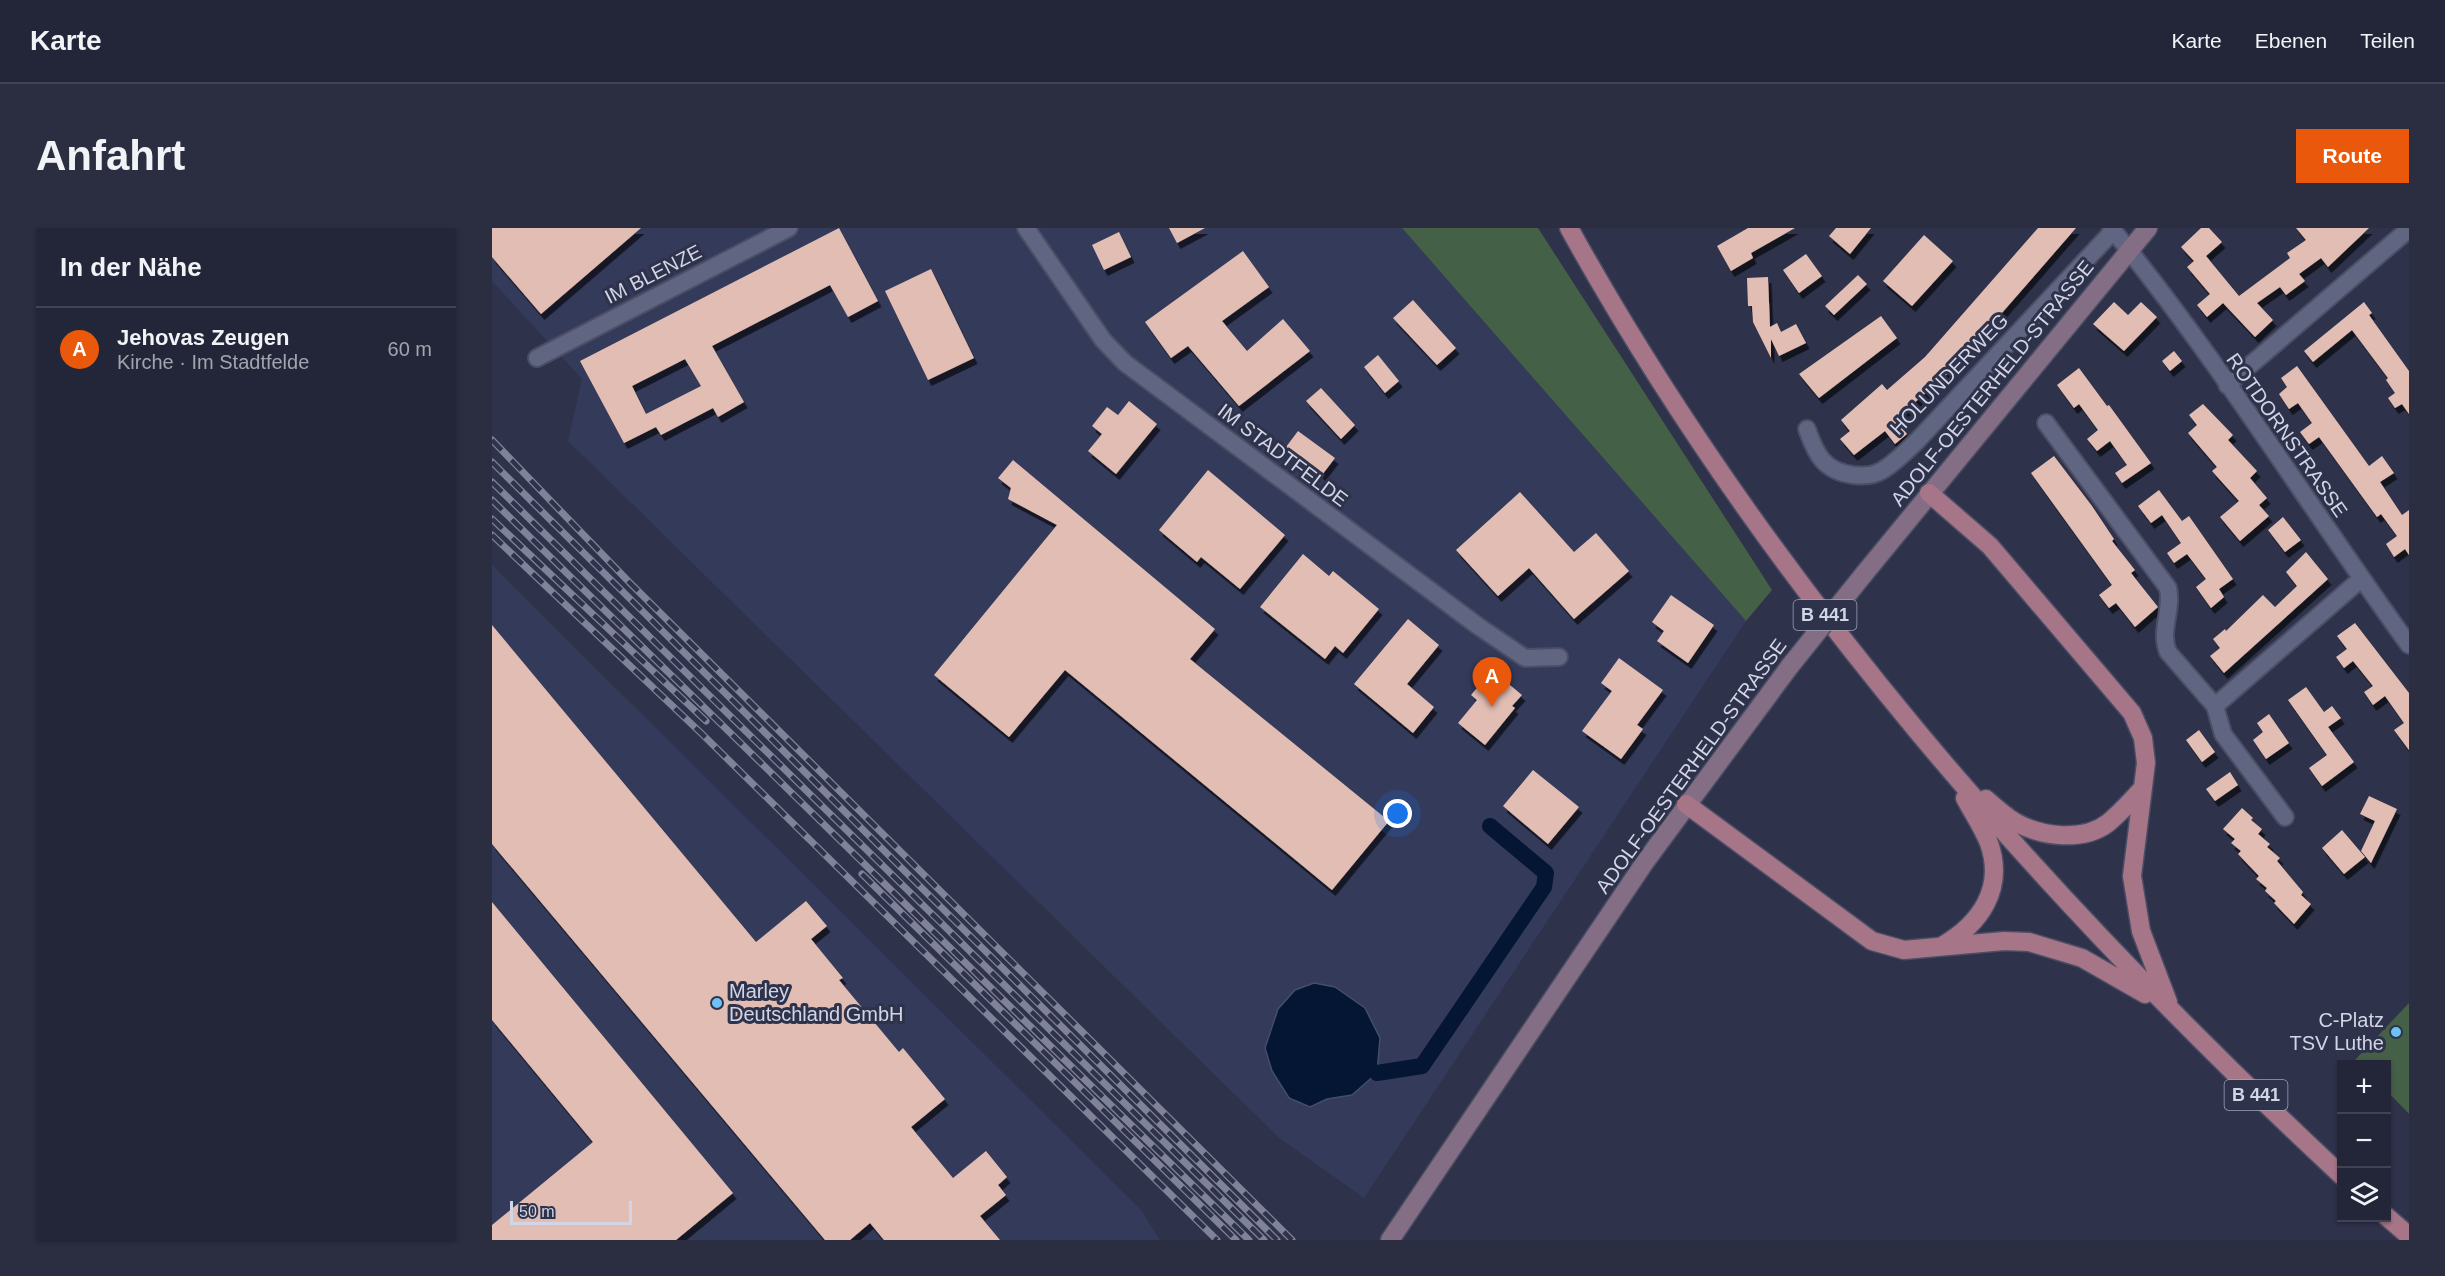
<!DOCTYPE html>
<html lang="de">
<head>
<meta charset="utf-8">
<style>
	:root { --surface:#222638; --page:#2a2e40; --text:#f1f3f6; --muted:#a2a5ae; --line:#3f4353; --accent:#ea580c }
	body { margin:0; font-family:Arial,sans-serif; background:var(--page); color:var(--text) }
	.controls { position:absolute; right:18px; bottom:18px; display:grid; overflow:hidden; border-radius:0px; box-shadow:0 2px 4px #0004 }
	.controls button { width:54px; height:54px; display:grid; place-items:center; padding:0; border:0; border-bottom:2px solid var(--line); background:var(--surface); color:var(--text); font:30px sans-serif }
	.scale { position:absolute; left:18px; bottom:15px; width:122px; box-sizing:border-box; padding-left:6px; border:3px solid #d2d5e6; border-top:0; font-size:16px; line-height:21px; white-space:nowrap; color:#d2d5e6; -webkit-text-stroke:4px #2e324b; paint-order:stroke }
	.you { position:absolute; left:906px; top:586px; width:21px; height:21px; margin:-15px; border:4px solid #fff; border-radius:50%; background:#1a73e8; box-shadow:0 0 0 9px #1a73e833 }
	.badge { display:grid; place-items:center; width:39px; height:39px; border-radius:50%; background:var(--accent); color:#fff; font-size:20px; font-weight:700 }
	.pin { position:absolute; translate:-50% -50px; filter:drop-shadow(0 2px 3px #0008) }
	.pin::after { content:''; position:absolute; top:32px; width:21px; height:18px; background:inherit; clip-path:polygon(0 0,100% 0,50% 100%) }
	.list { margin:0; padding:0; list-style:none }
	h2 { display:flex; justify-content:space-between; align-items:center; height:78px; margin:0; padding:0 24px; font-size:26px }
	h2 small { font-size:20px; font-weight:400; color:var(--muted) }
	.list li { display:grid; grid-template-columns:39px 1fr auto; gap:18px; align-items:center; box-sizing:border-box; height:84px; padding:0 24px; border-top:2px solid var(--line) }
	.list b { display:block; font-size:22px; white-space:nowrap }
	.list p { margin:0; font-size:20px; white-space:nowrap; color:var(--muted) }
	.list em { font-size:20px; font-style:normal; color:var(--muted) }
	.icon { flex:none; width:33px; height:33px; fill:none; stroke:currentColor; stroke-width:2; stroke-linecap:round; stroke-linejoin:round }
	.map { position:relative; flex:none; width:1917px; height:1012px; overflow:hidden; border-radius:0px }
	header { display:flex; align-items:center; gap:36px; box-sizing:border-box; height:84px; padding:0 30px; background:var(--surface); border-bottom:2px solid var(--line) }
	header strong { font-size:28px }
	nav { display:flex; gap:33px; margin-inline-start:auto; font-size:21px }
	.intro { display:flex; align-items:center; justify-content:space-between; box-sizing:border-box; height:144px; padding:0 36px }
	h1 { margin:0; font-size:42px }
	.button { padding:15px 27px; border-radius:0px; background:var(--accent); color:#fff; font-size:21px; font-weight:700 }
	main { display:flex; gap:36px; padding:0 36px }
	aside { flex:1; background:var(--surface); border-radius:0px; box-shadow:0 2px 4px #0004 }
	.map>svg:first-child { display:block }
	.built { fill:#343a5a }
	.green { fill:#446046 }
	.water { fill:#041633; stroke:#424f69; stroke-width:1.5 }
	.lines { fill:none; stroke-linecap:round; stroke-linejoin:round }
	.canal { stroke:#041633; stroke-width:16 }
	.building { fill:#e2bdb3; fill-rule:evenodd; filter:url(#shadow) }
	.street-casing { stroke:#4b4e64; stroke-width:20 }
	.secondary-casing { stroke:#4b4e64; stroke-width:21 }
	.primary-casing { stroke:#4b4e64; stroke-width:21 }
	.street { stroke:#606682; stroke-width:16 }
	.secondary { stroke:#846e85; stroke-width:18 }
	.primary { stroke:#a77588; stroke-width:18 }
	.rail-casing { stroke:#808398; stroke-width:7 }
	.rail { stroke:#2e324b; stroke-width:4.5; stroke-dasharray:14; stroke-linecap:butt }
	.secondary-bridge-casing { stroke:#4b4e64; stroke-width:21; stroke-linecap:butt }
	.secondary-bridge { stroke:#846e85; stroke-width:18 }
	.poi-dot { fill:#6dc2f3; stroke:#2e324b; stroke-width:2 }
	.labels { text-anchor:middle; stroke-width:6; stroke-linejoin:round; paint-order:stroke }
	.shield { fill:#2e324b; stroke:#a1a4b8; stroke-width:1.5 }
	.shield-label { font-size:18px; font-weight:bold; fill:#d2d5e6 }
	.street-label { font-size:20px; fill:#d2d5e6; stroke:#2e324b }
	.poi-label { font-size:20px; fill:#d2d5e6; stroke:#2e324b; text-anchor:start }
</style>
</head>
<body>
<header>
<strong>Karte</strong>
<nav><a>Karte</a><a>Ebenen</a><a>Teilen</a></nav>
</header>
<div class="intro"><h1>Anfahrt</h1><a class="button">Route</a></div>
<main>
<aside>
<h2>In der Nähe<small></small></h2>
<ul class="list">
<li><span class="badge">A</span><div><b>Jehovas Zeugen</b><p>Kirche · Im Stadtfelde</p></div><em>60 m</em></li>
</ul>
</aside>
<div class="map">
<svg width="1917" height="1012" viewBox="0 0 1917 1012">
	<defs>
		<filter id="shadow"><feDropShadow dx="3.5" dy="6" stdDeviation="0" flood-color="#0009"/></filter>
	</defs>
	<rect width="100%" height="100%" fill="#2e324b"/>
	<path class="built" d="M0 0H910L1254 393 872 970 786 909 76 213 90 151 0 53Z
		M0 337 649 982 668 1012H0Z"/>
	<path class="green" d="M910 0H1046L1280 362 1254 393Z
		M1917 775V886L1895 863 1894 836H1868L1863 832Z"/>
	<path class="water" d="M822 755 843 759 873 780 888 810 885 845 860 867 835 871 818 879 797 870 780 843 773 820 786 781 803 762Z"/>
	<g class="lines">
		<path class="canal" d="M885 845 930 838 1052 659 1054 645 998 598"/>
	</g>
	<path class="building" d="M0 0H149L49 86 0 29Z
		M347 0 386 73 356 89 338 57 220 118 252 174 226 189 221 180 169 207 164 199 132 215 88 133ZM193 131 209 158 154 186 140 158Z
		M677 0H713L685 15Z
		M1256 0H1303L1259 25 1261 30 1239 43 1225 18Z
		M1344 0H1379L1358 26 1337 8Z
		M1546 0H1584L1461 141 1413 183 1415 185 1405 193 1415 206 1403 216 1393 203 1362 227 1348 211 1358 203 1349 192 1390 156 1395 162 1433 129Z
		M1709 0H1717L1730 14 1714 28 1747 68 1798 30 1795 25 1814 12 1804 0H1877L1836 39 1829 30 1807 46 1813 53 1794 67 1788 59 1765 75 1781 92 1763 109 1731 75 1715 89 1705 77 1718 66 1695 39 1702 33 1689 19Z
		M627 4 639 29 612 42 600 17Z
		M1432 7 1461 33 1420 78 1391 53Z
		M751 23 777 59 730 93 755 123 791 91 818 123 747 178 696 118 679 130 653 94Z
		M1314 26 1330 48 1307 65 1291 42Z
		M439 41 482 130 436 152 393 63Z
		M1366 47 1375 56 1342 87 1333 78Z
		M1276 49 1278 99 1285 95 1289 104 1304 96 1314 115 1287 128 1279 111V130L1261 94 1260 78H1256L1255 50Z
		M921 72 964 120 945 137 901 90Z
		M1622 74 1636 87 1649 74 1665 89 1632 123 1601 96Z
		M1872 74 1880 85 1877 87 1917 143V186L1910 176 1903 180 1896 170 1903 165 1894 152 1896 150 1860 102 1821 134 1812 123Z
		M1389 88 1405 110 1327 170 1307 146Z
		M1682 123 1690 133 1678 143 1670 133Z
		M886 127 907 153 893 165 872 139Z
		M1805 138 1877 238 1890 228 1902 245 1888 254 1910 287 1917 282V327L1913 321 1902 329 1894 316 1905 308 1889 286 1885 289 1827 209 1817 216 1808 204 1820 195 1806 175 1797 181 1787 166 1795 159 1789 150Z
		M1587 140 1615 178 1617 177 1659 235 1630 255 1623 245 1635 237 1618 213 1605 223 1595 211 1606 202 1587 176 1582 180 1565 157Z
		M829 160 863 197 849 211 814 173Z
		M637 173 665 196 624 246 596 223 610 206 600 198 615 179 626 187Z
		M1711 176 1741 207 1736 212 1765 243 1758 250 1775 270 1767 277 1777 288 1748 313 1728 289 1747 273 1720 243 1725 239 1696 205 1705 197 1697 187Z
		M806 203 843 230 830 247 794 219Z
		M1562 228 1600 278 1622 311 1620 313 1643 342 1639 345 1666 379 1643 399 1624 375 1617 380 1607 367 1620 357 1539 245Z
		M521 232 723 401 698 431 897 593 840 662 573 442 517 509 442 447 565 297 516 271 519 260 506 250Z
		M716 242 793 307 748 361 709 329 705 334 667 302Z
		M1667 262 1690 293 1697 288 1741 351 1727 361 1732 369 1719 380 1704 359 1714 351 1695 326 1682 335 1675 325 1689 315 1670 287 1659 295 1646 278Z
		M1028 264 1082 324 1104 305 1137 343 1082 391 1037 340 1006 368 964 322Z
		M1791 289 1809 312 1793 324 1776 302Z
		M1814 324 1836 351 1732 445 1718 428 1728 420 1721 411 1733 401 1734 403 1771 367 1783 379 1805 358 1794 344Z
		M811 326 837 348 841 343 887 381 851 425 843 418 833 431 768 379Z
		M1179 367 1222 397 1196 435 1165 413 1172 403 1160 394Z
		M916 391 947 417 915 456 942 479 921 505 862 456Z
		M1863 395 1917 465V522L1902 502 1912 495 1893 468 1881 477 1872 464 1881 458 1861 433 1852 440 1844 429 1855 421 1845 408Z
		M0 397 264 714 314 673 335 698 319 711 351 750 347 752 407 824 411 820 453 871 419 899 461 950 494 923 515 949 506 957 514 967 488 988 508 1012H392L378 995 358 1012H333L0 616Z
		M1127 430 1171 462 1145 497 1151 501 1129 531 1090 503 1120 463 1109 455Z
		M1000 442 1030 467 1020 478 1023 480 993 517 966 495 985 472 979 467Z
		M1814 459 1832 484 1840 478 1849 490 1836 499 1862 534 1830 558 1817 540 1835 527 1796 472Z
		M1777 486 1797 515 1774 531 1761 512 1771 504 1765 495Z
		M1707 502 1723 524 1710 534 1694 512Z
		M1041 542 1087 579 1056 616 1011 578Z
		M1738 544 1746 557 1723 573 1714 561Z
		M1877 568 1905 581 1879 635 1869 623 1883 593 1868 586Z
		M1750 580 1761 590 1759 592 1770 601 1766 606 1778 616 1775 619 1788 630 1785 633 1811 664 1809 667 1819 676 1802 696 1782 675 1784 673 1773 663 1775 660 1764 651 1767 648 1746 626 1749 623 1739 615 1743 611 1731 601Z
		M1850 602 1873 629 1852 646 1830 620Z
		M0 674 241 965 184 1012H0V997L101 914 0 792Z"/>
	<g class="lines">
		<g class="street-casing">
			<path id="street" d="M534 0 611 112 633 135 986 398 1033 430 1067 429
				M1619 0C1727 132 1817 279 1917 417
				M45 130 297 0
				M1735 157 1917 1
				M1554 195 1676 360C1681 382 1667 403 1676 424L1723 478
				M1315 201C1324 227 1332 243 1361 247 1370 248 1381 248 1389 243 1402 236 1414 223 1425 213L1621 3
				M1793 589 1731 506 1723 478 1869 351"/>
		</g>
		<g class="secondary-casing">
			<path id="secondary" d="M1372 346 1656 0
				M898 1012 1153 634 1298 438"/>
		</g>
		<g class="primary-casing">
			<path id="primary" d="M1077 0C1276 359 1551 669 1850 948
				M1437 265 1498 318 1640 485 1651 510 1654 535 1640 648 1649 703 1676 774
				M1494 571C1503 579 1513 588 1523 594 1550 609 1591 614 1616 595 1628 585 1639 573 1649 562
				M1194 576 1380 713 1412 722 1512 713 1537 714 1590 730 1653 766
				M1450 718C1488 696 1513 661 1497 615 1491 600 1481 585 1473 570
				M1894 988 1917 1008"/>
		</g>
		<use href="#street" class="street"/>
		<use href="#secondary" class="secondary"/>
		<use href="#primary" class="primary"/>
		<g class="rail-casing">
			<path id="rail" d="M0 212 138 355 800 1012
				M0 234 785 1012
				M0 254 772 1012
				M0 272 757 1012
				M0 291 214 493
				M0 307 209 505 725 1012
				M370 646 744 1012"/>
		</g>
		<use href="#rail" class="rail"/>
		<g class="secondary-bridge-casing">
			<path id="secondary-bridge" d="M1298 438 1372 346"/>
		</g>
		<use href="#secondary-bridge" class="secondary-bridge"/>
	</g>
	<g class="poi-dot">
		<circle cx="225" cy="775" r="6"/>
		<circle cx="1904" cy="804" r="6"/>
	</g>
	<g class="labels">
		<g class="shield">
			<rect x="1301.5" y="372" width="63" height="30" rx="4.5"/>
			<rect x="1732.5" y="852" width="63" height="30" rx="4.5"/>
		</g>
		<g class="shield-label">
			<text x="1333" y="393">B 441</text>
			<text x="1764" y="873">B 441</text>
		</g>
		<g class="street-label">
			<text transform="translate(161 46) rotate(-27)" y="7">IM BLENZE</text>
			<text transform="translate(1457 146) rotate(-46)" y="7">HOLUNDERWEG</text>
			<text transform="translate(1500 155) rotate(-51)" y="7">ADOLF-OESTERHELD-STRASSE</text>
			<text transform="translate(1795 207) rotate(55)" y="7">ROTDORNSTRASSE</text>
			<text transform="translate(791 227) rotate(37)" y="7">IM STADTFELDE</text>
			<text transform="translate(1199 538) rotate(-54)" y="7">ADOLF-OESTERHELD-STRASSE</text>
		</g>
		<g class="poi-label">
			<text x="237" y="770">Marley<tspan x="237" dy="23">Deutschland GmbH</tspan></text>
			<text x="1892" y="799" text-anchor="end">C-Platz<tspan x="1892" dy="23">TSV Luthe</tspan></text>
		</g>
	</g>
</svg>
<div class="controls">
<button>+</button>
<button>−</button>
<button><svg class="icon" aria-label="layers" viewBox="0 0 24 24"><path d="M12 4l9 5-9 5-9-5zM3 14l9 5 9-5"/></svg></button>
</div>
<div class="scale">50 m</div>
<div class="you"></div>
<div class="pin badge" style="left:1000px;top:479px">A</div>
</div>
</main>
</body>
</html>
